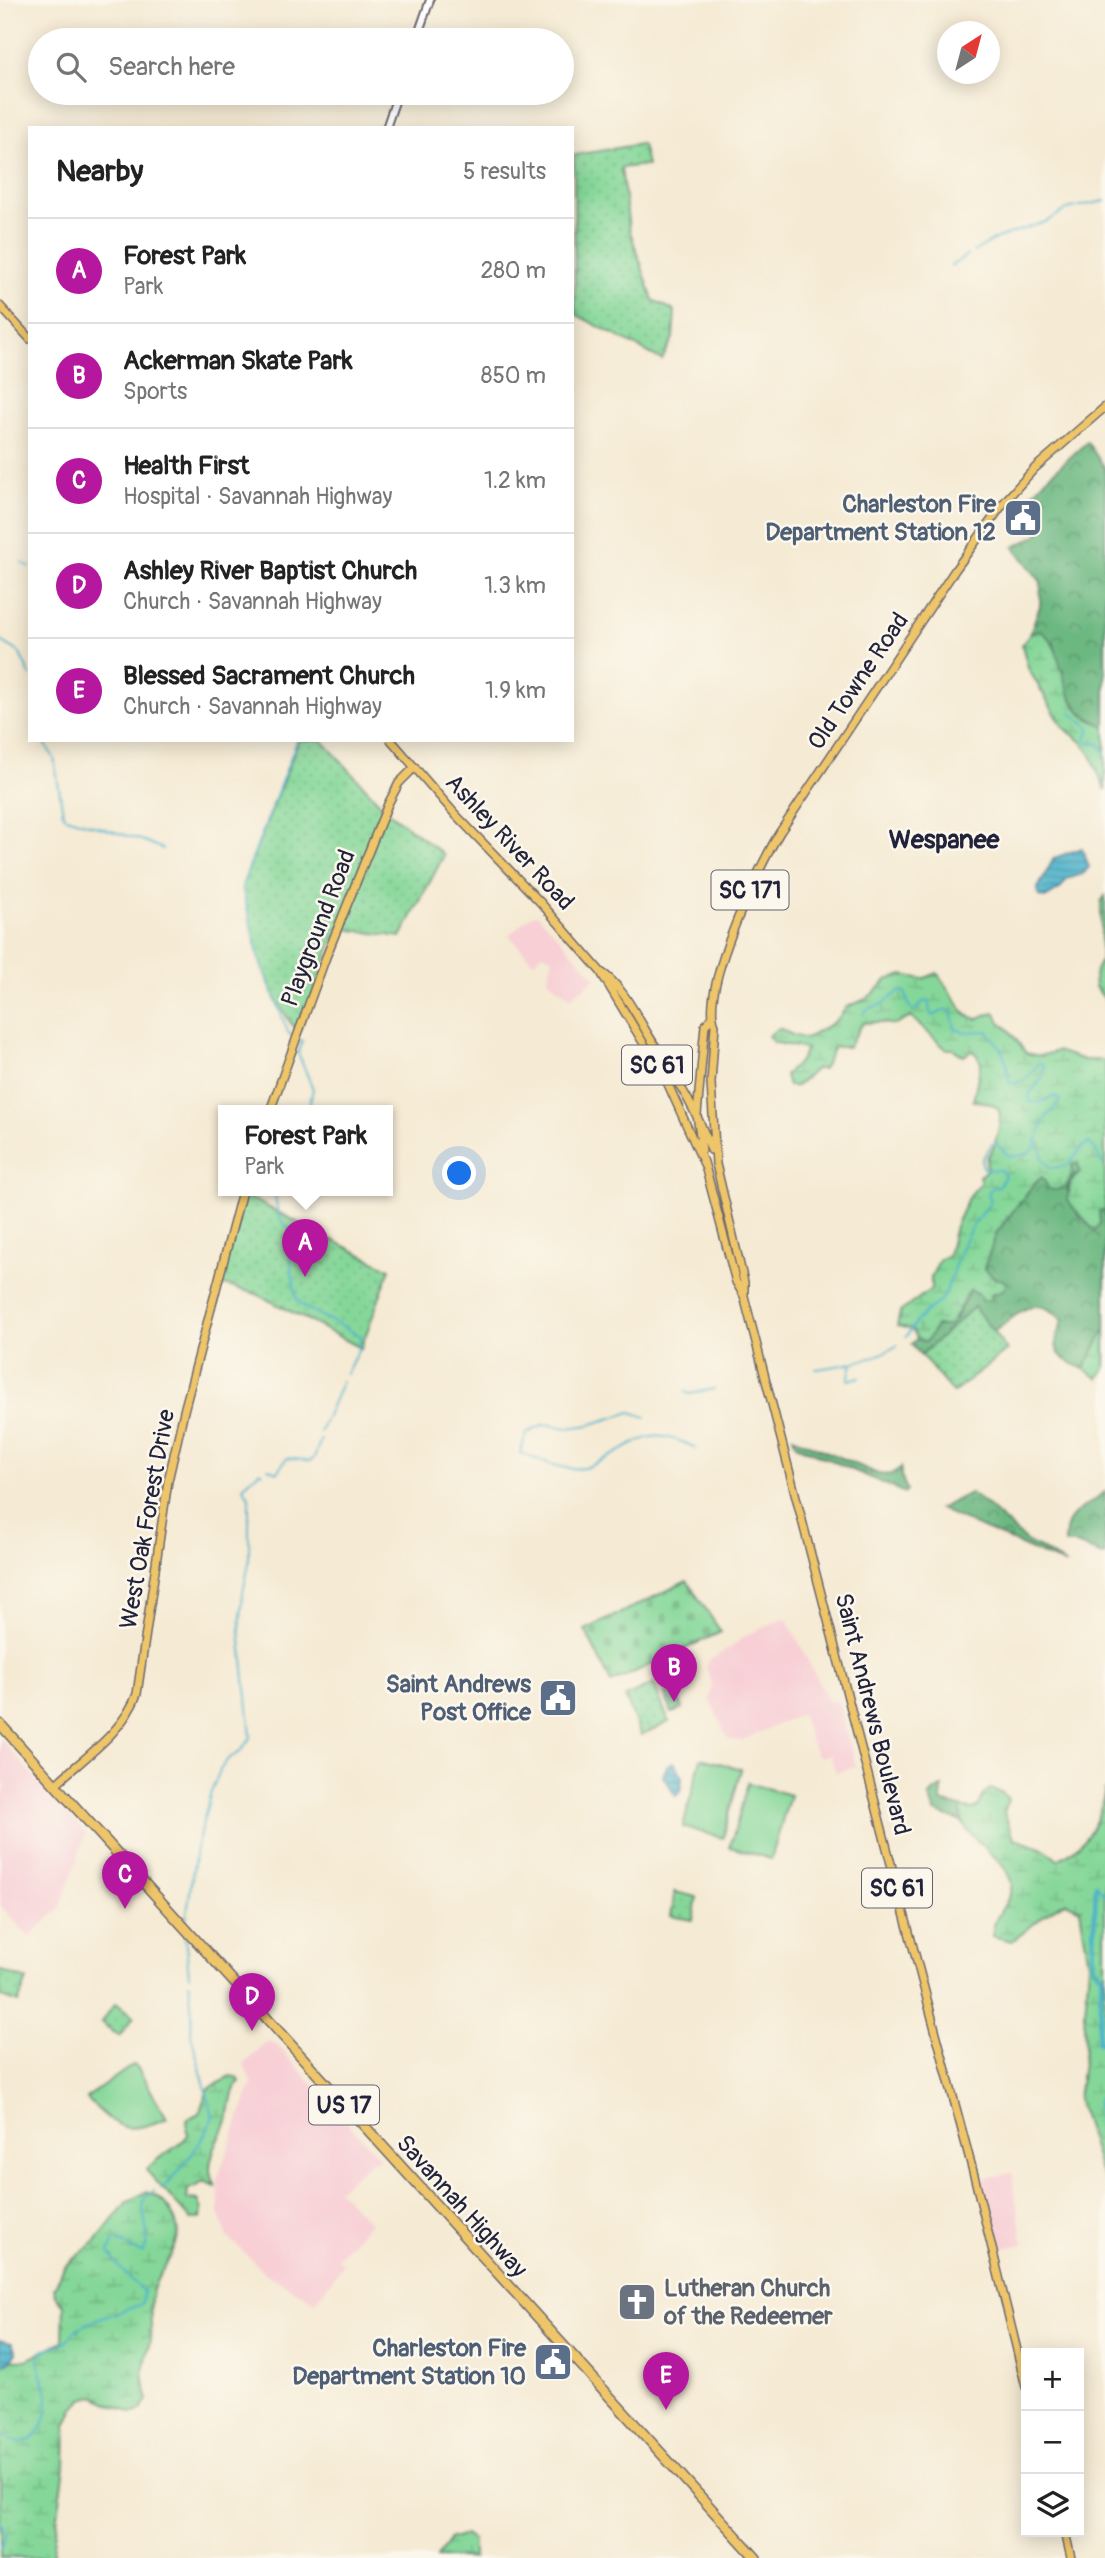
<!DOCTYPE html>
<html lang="en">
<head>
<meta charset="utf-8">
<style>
	:root { --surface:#fff; --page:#f2f2f2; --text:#222; --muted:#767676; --line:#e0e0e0; --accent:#b5179e }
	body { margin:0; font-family:Pangolin,sans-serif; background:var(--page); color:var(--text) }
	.controls { position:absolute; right:21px; bottom:21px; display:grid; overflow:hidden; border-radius:0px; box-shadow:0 4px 18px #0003 }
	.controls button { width:63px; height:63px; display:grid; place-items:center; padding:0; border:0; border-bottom:2px solid var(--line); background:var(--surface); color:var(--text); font:35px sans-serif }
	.compass { position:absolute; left:937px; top:21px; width:63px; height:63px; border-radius:50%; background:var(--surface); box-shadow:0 4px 18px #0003; rotate:36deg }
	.you { position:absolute; left:460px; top:1174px; width:24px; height:24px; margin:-18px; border:5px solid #fff; border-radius:50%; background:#1a73e8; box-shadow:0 0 0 10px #1a73e833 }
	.badge { display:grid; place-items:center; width:46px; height:46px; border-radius:50%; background:var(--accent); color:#fff; font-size:23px; font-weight:700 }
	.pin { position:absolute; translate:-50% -58px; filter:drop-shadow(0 2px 4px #0008) }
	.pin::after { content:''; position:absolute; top:37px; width:24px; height:21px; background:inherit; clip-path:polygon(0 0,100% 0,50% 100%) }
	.popup { position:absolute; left:218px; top:1105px; width:175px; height:91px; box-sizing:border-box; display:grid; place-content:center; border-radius:0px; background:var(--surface); filter:drop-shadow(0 2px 5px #0005); font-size:23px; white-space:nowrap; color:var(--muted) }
	.popup b { font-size:26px; color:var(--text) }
	.popup::after { content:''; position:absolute; left:50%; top:100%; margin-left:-14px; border:14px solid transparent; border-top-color:var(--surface) }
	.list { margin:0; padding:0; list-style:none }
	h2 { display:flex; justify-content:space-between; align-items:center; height:91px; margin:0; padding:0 28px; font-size:30px }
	h2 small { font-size:23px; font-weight:400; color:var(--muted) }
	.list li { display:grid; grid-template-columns:46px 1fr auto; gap:21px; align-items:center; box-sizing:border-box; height:105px; padding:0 28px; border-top:2px solid var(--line) }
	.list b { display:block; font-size:26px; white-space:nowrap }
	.list p { margin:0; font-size:23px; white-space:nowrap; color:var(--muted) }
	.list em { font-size:23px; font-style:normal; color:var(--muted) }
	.icon { flex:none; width:38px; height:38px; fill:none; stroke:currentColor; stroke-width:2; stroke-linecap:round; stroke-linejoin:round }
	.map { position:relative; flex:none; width:1105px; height:2558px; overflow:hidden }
	.search { position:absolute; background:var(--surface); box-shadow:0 4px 18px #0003; left:28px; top:28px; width:546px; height:77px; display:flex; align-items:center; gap:18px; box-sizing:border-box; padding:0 24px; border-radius:38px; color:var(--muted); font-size:26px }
	.panel { position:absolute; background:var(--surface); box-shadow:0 4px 18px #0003; left:28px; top:126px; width:546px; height:616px; border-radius:0px }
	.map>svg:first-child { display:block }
	.built { fill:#f7cfd5 }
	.grass { fill:#85d799; stroke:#547c6a; stroke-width:2 }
	.forest { fill:url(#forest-crowns); stroke:#476d5e; stroke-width:2 }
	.wetland { fill:url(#wetland-marsh); stroke:#547c6a; stroke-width:2 }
	.cemetery { fill:url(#cemetery-stones); stroke:#547c6a; stroke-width:2 }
	.park { fill:url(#park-dots); stroke:#547c6a; stroke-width:2 }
	.water { fill:url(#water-rules); stroke:#376a83; stroke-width:2 }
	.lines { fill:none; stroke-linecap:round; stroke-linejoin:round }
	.stream { stroke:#4cb2cb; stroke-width:2 }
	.canal { stroke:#4cb2cb; stroke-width:4.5 }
	.minor-casing { stroke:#6c6870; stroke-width:10 }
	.major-casing { stroke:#6c6870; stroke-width:10 }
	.highway-casing { stroke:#6c6870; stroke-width:12 }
	.minor { stroke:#fff; stroke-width:6 }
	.major { stroke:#eec569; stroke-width:7 }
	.highway { stroke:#eec569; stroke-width:9 }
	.labels { text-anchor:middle; stroke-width:5; stroke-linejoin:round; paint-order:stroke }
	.shield { fill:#fbf7ec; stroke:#636270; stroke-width:2 }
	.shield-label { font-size:23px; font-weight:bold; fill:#22223b }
	.service-label { font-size:24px; font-weight:bold; fill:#4e5e75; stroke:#fbf7ec; text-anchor:end }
	.street-label { font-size:24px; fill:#22223b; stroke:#fbf7ec }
	.worship-label { font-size:24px; font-weight:bold; fill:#5b616d; stroke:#fbf7ec; text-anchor:start }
	.neighbourhood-label { font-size:26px; font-weight:bold; fill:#22223b; stroke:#fbf7ec }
</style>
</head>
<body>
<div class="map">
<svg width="1105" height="2558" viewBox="0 0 1105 2558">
	<defs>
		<pattern id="forest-crowns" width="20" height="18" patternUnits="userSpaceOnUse" patternTransform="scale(1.75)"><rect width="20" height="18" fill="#6cb881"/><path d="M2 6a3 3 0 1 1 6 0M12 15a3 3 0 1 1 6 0" fill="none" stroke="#58956b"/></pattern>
		<pattern id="wetland-marsh" width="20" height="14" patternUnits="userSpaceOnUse" patternTransform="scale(1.75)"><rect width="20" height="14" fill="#85d799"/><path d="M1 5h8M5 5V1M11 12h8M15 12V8" fill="none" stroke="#73b885"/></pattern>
		<pattern id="cemetery-stones" width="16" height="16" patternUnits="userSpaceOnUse" patternTransform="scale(1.75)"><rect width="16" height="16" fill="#85d799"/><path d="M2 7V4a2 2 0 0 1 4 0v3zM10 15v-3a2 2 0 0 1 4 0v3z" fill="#73b885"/></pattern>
		<pattern id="park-dots" width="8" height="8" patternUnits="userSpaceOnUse" patternTransform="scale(1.75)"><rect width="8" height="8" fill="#85d799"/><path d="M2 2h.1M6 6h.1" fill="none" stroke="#73b885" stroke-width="1.8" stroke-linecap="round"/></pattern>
		<pattern id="water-rules" width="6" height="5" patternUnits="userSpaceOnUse" patternTransform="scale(1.75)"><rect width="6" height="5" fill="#4cb2cb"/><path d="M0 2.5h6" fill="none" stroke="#3f90a6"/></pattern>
	</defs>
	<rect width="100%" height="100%" fill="#fbf7ec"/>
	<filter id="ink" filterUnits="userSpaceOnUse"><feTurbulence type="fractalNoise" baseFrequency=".0143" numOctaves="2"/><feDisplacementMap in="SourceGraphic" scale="14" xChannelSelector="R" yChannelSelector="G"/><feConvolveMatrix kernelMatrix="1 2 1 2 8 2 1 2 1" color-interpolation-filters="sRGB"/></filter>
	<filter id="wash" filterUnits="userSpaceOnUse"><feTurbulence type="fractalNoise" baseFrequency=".00686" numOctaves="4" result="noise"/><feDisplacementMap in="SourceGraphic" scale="28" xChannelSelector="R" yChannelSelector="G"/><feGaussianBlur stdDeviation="1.57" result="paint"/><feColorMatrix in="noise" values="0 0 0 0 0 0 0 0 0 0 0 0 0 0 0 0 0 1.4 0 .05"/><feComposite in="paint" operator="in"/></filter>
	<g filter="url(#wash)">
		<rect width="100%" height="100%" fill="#f5ead3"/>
		<path class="built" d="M537 914 596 978 571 998 548 979 553 958 543 953 533 962 509 935 532 915Z
			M784 1618 788 1621 829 1702 838 1701 856 1767 836 1772 830 1755 820 1757 815 1753 801 1714 741 1741 728 1740 710 1700 712 1685 706 1667 707 1662 733 1646 745 1636Z
			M0 1738 86 1834 60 1909 29 1937 0 1905V1797L4 1793 6 1785 0 1778Z
			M268 2041 277 2045 380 2158 375 2162 373 2161 338 2190 370 2223 337 2258 343 2264 316 2302 266 2274 228 2237 219 2213 218 2177 252 2084 244 2064Z
			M1012 2172 1023 2244 998 2249 983 2179Z"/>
		<path class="grass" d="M675 1690 683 1709 672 1713 665 1694Z
			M701 1758 741 1769 723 1838 683 1827Z
			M748 1783 790 1795 771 1859 730 1847Z
			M133 2065 137 2067 167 2118C124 2136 118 2129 86 2098Z"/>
		<path class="forest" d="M1087 442 1105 468V727L1081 713 1067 691 1061 675 1054 643 1039 630 1030 633 1040 606 1041 582 1014 547 1037 535 1046 522 1042 512 1026 501 1046 479Z
			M1078 1163 1080 1172 1074 1176 1067 1190 1078 1215 1086 1220 1094 1230 1100 1223 1099 1211 1105 1210V1330L1084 1369C1056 1357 1049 1350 1063 1320 1032 1290 1020 1315 993 1332L974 1307 921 1355 911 1344 917 1339 926 1342 936 1326 954 1320 970 1290 978 1294 997 1293 1001 1280 996 1279 984 1268 997 1232 1036 1182 1042 1177 1061 1189 1065 1187 1071 1174 1072 1164Z
			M793 1437 878 1474C889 1476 893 1474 901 1467V1476L907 1490 905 1493 796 1445Z
			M1105 1492V1555C1088 1554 1085 1542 1065 1544 1064 1511 1084 1510 1105 1492Z
			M970 1493 983 1502 1028 1543 1040 1548 1066 1565 939 1509Z
			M942 1787 941 1802 961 1807 962 1822 935 1812 929 1798 934 1791Z"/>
		<path class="wetland" d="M1039 630C1065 643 1058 689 1081 713 1086 719 1098 722 1105 727V790L1091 755 1082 742 1063 727 1028 668 1022 645 1030 633Z
			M1105 896V999L1095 987 1094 974 1101 961V902Z
			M937 973 966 1015 977 1019 985 1015 996 1013 1000 1022 1009 1030 1026 1053 1040 1056 1057 1051 1084 1060H1105V1210L1099 1211 1100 1223 1094 1231C1085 1219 1075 1212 1067 1199L1071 1182 1080 1172 1078 1163 1072 1164V1174L1066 1187 1055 1190 1049 1189 1042 1177 1036 1181 997 1232 984 1268 995 1279H1001L1007 1284 1003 1290 991 1294 990 1300 982 1301 978 1293 970 1290 949 1326H936L926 1342 917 1339 912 1329 897 1326 900 1312 931 1289V1278L939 1260 948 1256 955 1226 968 1198 981 1182 979 1176 987 1170C984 1151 992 1157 995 1143 1002 1115 1007 1102 973 1101L981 1062 976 1054 971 1051 964 1056 953 1049H946L911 1017 895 1025 878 1022 863 1023 848 1047H834L823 1069H816L796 1086H788L785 1075 800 1061 806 1049 773 1042 768 1036 779 1028 792 1035 806 1039C821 1027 837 1026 846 1007 864 1001 875 995 886 980L903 975 923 979Z
			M1105 1330V1369L1098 1378 1084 1369Z
			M990 1789 1001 1792 1008 1799 1004 1813 1014 1838C1030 1846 1046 1846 1058 1860 1087 1845 1100 1821 1105 1789V2181L1099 2168 1078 2099 1085 2048 1084 2025 1089 1964 1080 1909 1066 1902C1045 1911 1031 1928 1012 1941L992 1936C993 1912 1015 1900 1011 1882 1005 1857 974 1845 963 1823 961 1819 961 1812 961 1807L972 1809 979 1806 984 1794Z
			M230 2077H237L240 2081C230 2092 232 2104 228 2117 224 2135 209 2151 210 2170 210 2175 214 2181 216 2186L203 2181 197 2186 188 2189 187 2199 198 2200 202 2210 201 2218 191 2220 146 2170C158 2155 177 2150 188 2135L186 2120 199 2113 208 2089Z
			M145 2192C155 2194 163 2200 169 2209 195 2248 155 2264 151 2299 150 2309 151 2320 151 2331 150 2344 147 2356 144 2369 142 2379 146 2391 148 2401L141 2410 131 2413 93 2396 83 2399 74 2408 66 2426 65 2467 52 2558H0V2359L27 2360 63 2341 64 2305 56 2296 54 2289 64 2267 96 2241 126 2203Z
			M465 2535 473 2541V2558H437L450 2538Z"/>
		<path class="cemetery" d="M687 1581 721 1632 611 1683 585 1630Z"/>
		<path class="park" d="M642 144 647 165 621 168 629 228 653 300 675 311 673 338 662 360 575 314 574 155Z
			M299 740H322L386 810 444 855 401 937 338 928 298 1034 276 1000 259 959 242 886Z
			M244 1195 390 1269 361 1348 257 1294 220 1284Z
			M974 1307 1007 1350 953 1393 921 1355Z
			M654 1684 669 1722 641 1735 625 1697Z
			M675 1892 697 1897 693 1920 671 1916Z
			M0 1970 27 1980 18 2003 0 1996Z
			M116 2003 134 2017 119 2036 101 2022Z"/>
		<path class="water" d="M1082 848 1089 867 1083 874 1067 879 1060 889 1045 898 1039 896 1037 890 1054 858Z
			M674 1762 682 1776 681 1792 676 1796 663 1776 667 1766Z
			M0 2340 12 2343 16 2352 9 2362 0 2366Z"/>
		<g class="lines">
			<path class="stream" d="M973 252 997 238 1048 221 1067 209 1105 201
				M951 266 967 255
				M22 563 30 567
				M0 640 19 652 30 675
				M1071 713 1090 727 1086 740 1100 745 1105 753
				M43 740 54 758 63 813 66 817 144 841 163 849
				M863 1014 869 1008 881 1005 900 991 905 992 910 1008 914 1011 924 1001 929 1003 930 1013 933 1016 945 1010H951L955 1028 963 1032 986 1031C1003 1047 1008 1060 1009 1082L1015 1084 1027 1078 1038 1064 1042 1063 1045 1068 1042 1078 1029 1094 1030 1102 1039 1103 1055 1096 1060 1100C1056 1107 1050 1112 1046 1118 1033 1137 1042 1158 1009 1156L997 1144H992L982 1159V1164L985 1170H1001L1005 1176 998 1187H993L988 1193 991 1201 989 1205C964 1230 957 1260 946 1292 942 1303 930 1307 923 1315 916 1321 911 1330 906 1337
				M293 1036 289 1034 259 959 242 886 297 740
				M300 1040 302 1041 298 1053 313 1089 308 1111
				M1038 1142 1044 1161 1051 1168 1067 1166 1083 1146 1089 1143 1095 1149 1102 1164
				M275 1191C276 1210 278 1222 294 1232L288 1244 289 1250
				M290 1258 296 1298 304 1307 361 1336 358 1350 346 1374
				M852 1363 848 1380 860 1377
				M816 1369C841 1366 877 1359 898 1345
				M685 1392 690 1394 714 1389
				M646 1417 631 1412 589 1425 568 1428 545 1424 527 1433 520 1453C540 1460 562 1471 584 1468 592 1466 602 1460 609 1457 649 1436 654 1428 696 1448
				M320 1432 342 1381
				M268 1468 277 1472 287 1458 310 1461 314 1458 321 1439
				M1096 1884 1105 1895
				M186 1920 196 1849 210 1795 220 1770 228 1759 240 1752 251 1737 240 1630 243 1592 249 1563V1497L243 1486 260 1471 263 1473
				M185 1935 189 1976
				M1105 2095 1099 2098 1097 2107 1105 2162
				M161 2189C178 2176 207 2136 213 2116L191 2035 192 2014 189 1983
				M0 2440 4 2436C9 2438 16 2442 21 2442 39 2443 47 2419 48 2404 48 2389 41 2375 38 2360L42 2351 65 2343 78 2328 91 2322 142 2304 143 2291 118 2266 109 2253 113 2241C125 2241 131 2250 142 2253 155 2239 138 2215 145 2197L155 2191
				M0 2520 6 2536 0 2547"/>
			<path class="canal" d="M1096 1884 1093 1965 1102 1975 1098 2043 1105 2042"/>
		</g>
	</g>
	<g filter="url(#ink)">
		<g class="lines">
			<g class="minor-casing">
				<path id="minor" d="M416 40 430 0
					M386 128 398 93"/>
			</g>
			<g class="major-casing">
				<path id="major" d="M0 306 30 339
					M391 740 455 814 541 903 600 971 667 1082 704 1164
					M728 887 738 893 743 905
					M601 972C622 985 636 1015 649 1036 672 1073 697 1109 711 1150
					M270 1111 326 957 388 804 399 783 415 767
					M702 1150 697 1115 705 1025 712 1018
					M704 1162 736 1282 743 1294
					M55 1785C84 1757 123 1733 137 1694L168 1481 184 1411 242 1191
					M1026 2387 975 2179 897 1887 744 1296V1282L716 1164 711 1083 715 1025C700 989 759 866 780 832L955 570 1006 500 1035 468 1105 407
					M1065 2532 1071 2558"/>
			</g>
			<g class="highway-casing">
				<path id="highway" d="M0 1724 756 2558"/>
			</g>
			<use href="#minor" class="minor"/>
			<use href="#major" class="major"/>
			<use href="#highway" class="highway"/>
		</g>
	</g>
	<defs>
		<g id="civic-square" transform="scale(2.0125)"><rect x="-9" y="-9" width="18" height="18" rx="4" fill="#5c6f8a" stroke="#fbf7ec"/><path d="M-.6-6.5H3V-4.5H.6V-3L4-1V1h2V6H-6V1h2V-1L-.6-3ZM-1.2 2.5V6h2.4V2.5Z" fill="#fff"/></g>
		<g id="church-square" transform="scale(2.0125)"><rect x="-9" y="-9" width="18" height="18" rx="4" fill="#6b7280" stroke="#fbf7ec"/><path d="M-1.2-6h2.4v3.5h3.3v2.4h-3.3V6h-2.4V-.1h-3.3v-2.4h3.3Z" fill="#fff"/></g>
	</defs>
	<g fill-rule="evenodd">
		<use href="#civic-square" x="1023" y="518"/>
		<use href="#civic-square" x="558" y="1698"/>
		<use href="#church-square" x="637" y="2302"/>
		<use href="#civic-square" x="553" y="2362"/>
	</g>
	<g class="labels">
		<g class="shield">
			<rect x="711.5" y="870.5" width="77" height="39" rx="5"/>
			<rect x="622" y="1045.5" width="70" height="39" rx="5"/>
			<rect x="862" y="1868.5" width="70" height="39" rx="5"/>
			<rect x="309" y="2085.5" width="70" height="39" rx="5"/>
		</g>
		<g class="shield-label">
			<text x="750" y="898">SC 171</text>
			<text x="657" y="1073">SC 61</text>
			<text x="897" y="1896">SC 61</text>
			<text x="344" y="2113">US 17</text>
		</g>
		<g class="service-label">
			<text x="996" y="512">Charleston Fire<tspan x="996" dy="28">Department Station 12</tspan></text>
			<text x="531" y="1692">Saint Andrews<tspan x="531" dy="28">Post Office</tspan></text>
			<text x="526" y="2356">Charleston Fire<tspan x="526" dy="28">Department Station 10</tspan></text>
		</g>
		<g class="street-label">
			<text transform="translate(858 681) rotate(-56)" y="8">Old Towne Road</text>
			<text transform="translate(510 842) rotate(47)" y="8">Ashley River Road</text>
			<text transform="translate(318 928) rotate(-69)" y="8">Playground Road</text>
			<text transform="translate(147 1519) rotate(-80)" y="8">West Oak Forest Drive</text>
			<text transform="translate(873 1714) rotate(76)" y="8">Saint Andrews Boulevard</text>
			<text transform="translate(462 2206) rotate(48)" y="8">Savannah Highway</text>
		</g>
		<g class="worship-label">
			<text x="664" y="2296">Lutheran Church<tspan x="664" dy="28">of the Redeemer</tspan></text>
		</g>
		<g class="neighbourhood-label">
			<text x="944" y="848">Wespanee</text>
		</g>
	</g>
</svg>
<div class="controls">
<button>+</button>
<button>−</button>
<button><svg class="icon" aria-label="layers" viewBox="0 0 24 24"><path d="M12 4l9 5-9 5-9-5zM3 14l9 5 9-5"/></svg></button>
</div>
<svg class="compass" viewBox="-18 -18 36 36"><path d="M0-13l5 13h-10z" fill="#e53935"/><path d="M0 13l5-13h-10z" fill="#767676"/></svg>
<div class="you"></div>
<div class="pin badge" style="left:305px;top:1277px">A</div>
<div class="popup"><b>Forest Park</b>Park</div>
<div class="pin badge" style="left:674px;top:1702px">B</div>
<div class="pin badge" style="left:125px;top:1909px">C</div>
<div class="pin badge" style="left:252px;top:2031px">D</div>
<div class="pin badge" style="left:666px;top:2410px">E</div>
<div class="search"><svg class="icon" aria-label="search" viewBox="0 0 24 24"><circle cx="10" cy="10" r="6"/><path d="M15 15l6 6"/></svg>Search here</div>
<section class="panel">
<h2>Nearby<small>5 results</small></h2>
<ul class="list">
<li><span class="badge">A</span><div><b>Forest Park</b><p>Park</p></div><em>280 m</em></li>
<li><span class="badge">B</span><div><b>Ackerman Skate Park</b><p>Sports</p></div><em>850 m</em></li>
<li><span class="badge">C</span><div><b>Health First</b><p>Hospital · Savannah Highway</p></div><em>1.2 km</em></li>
<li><span class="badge">D</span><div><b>Ashley River Baptist Church</b><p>Church · Savannah Highway</p></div><em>1.3 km</em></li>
<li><span class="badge">E</span><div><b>Blessed Sacrament Church</b><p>Church · Savannah Highway</p></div><em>1.9 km</em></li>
</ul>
</section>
</div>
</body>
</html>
